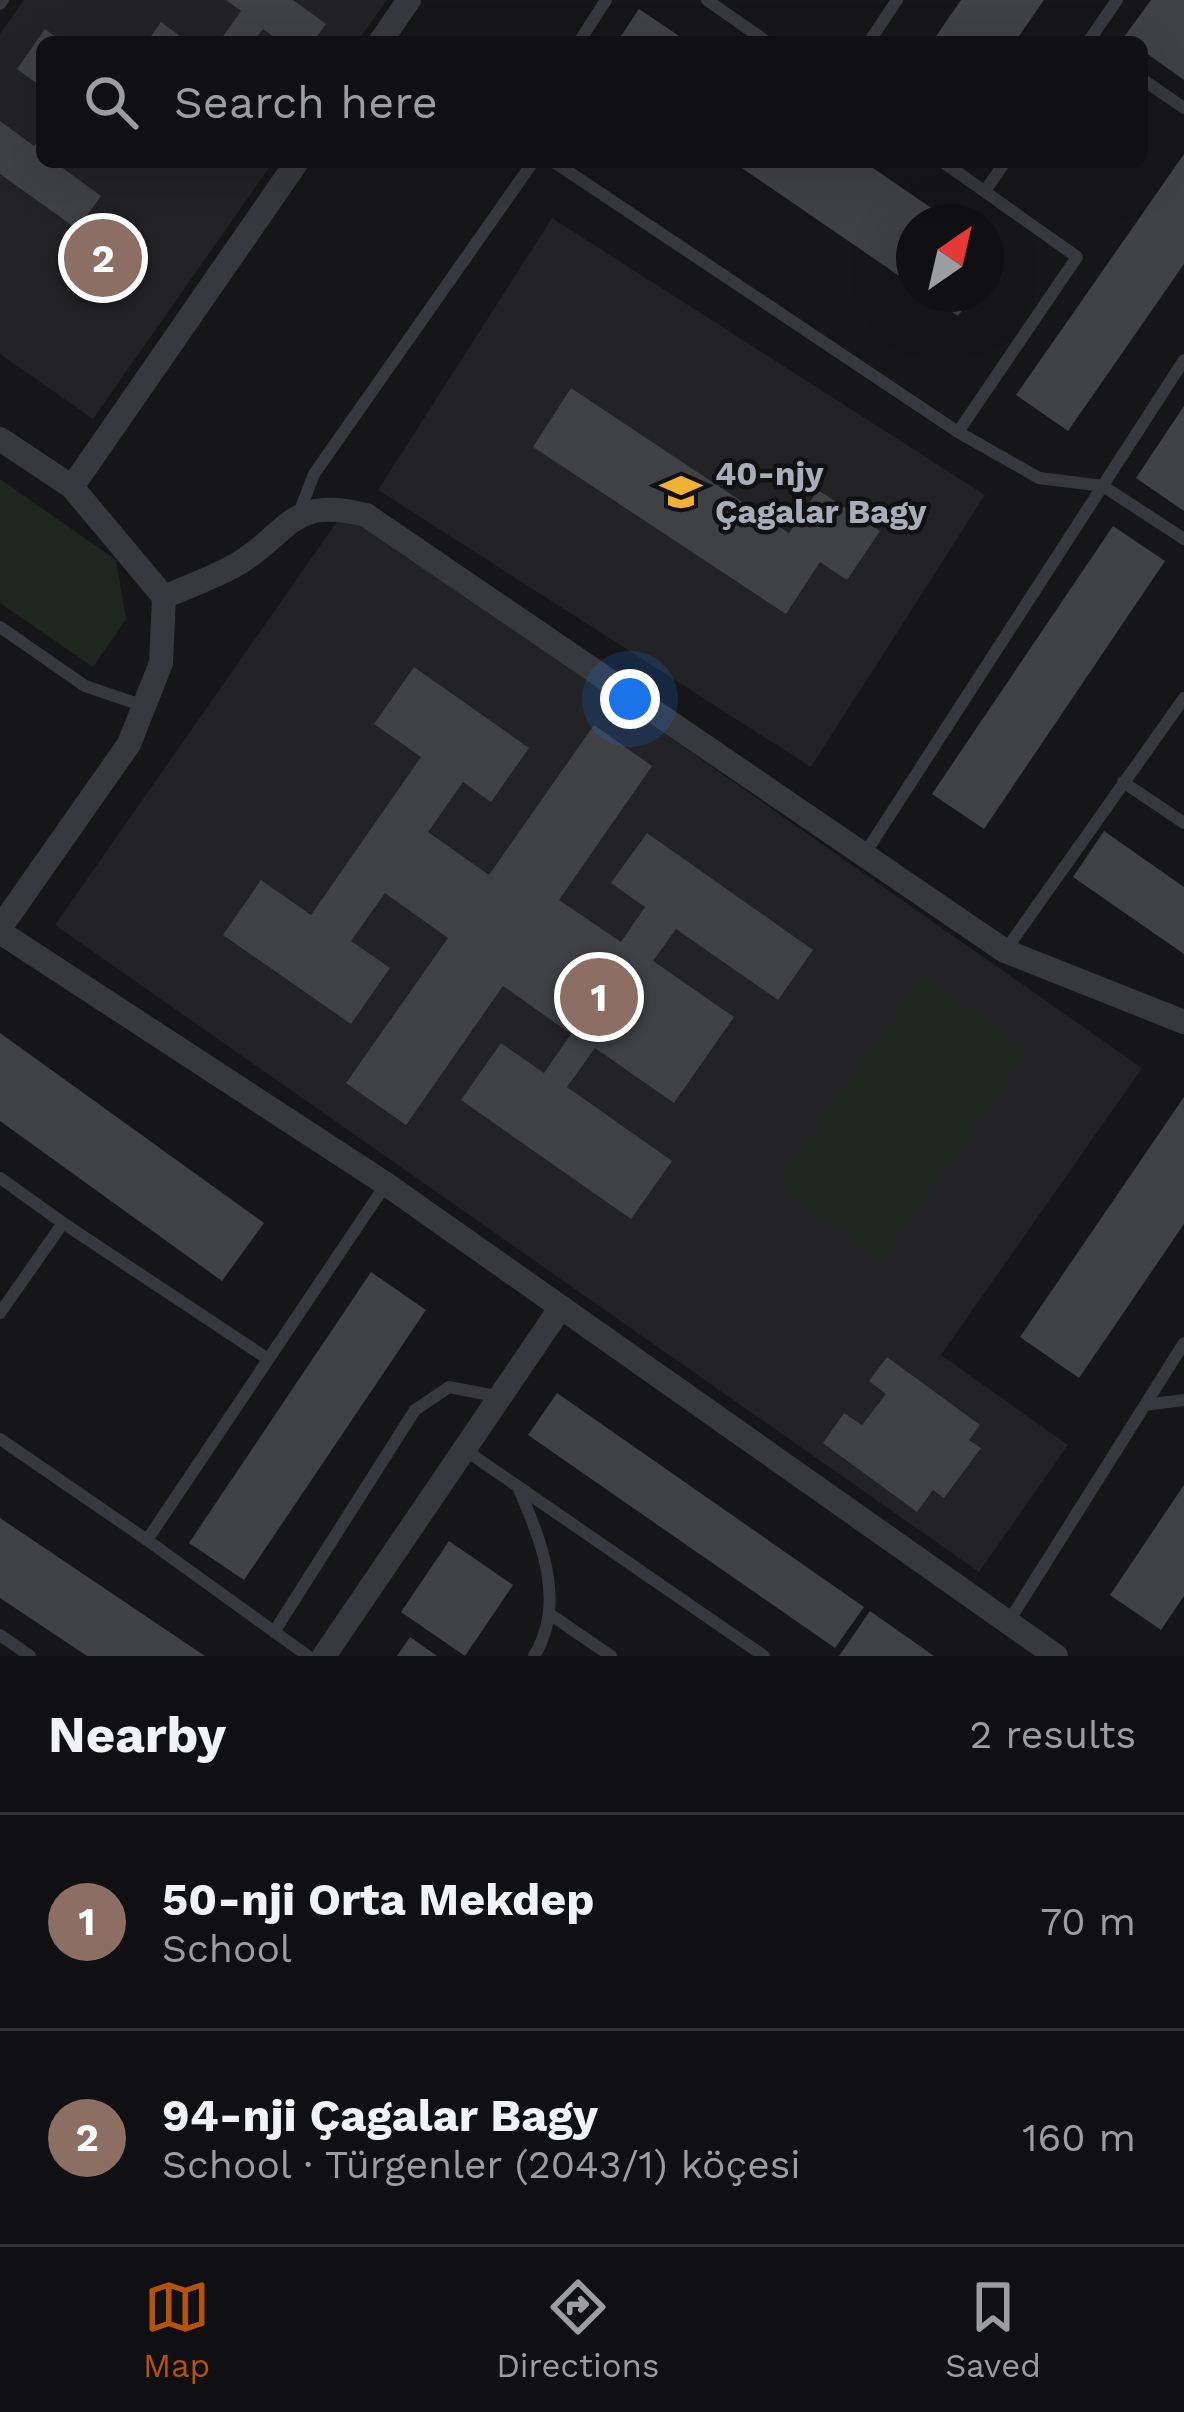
<!DOCTYPE html>
<html lang="en">
<head>
<meta charset="utf-8">
<style>
	:root { --surface:#101012; --page:#19191b; --text:#f1f3f6; --muted:#9c9d9f; --line:#303032; --accent:#b45309 }
	body { margin:0; font-family:"Work Sans",sans-serif; background:var(--page); color:var(--text) }
	.compass { position:absolute; left:896px; top:204px; width:108px; height:108px; border-radius:50%; background:var(--surface); box-shadow:0 12px 48px #0002; rotate:34deg }
	.you { position:absolute; left:630px; top:699px; width:42px; height:42px; margin:-30px; border:9px solid #fff; border-radius:50%; background:#1a73e8; box-shadow:0 0 0 18px #1a73e833 }
	.badge { display:grid; place-items:center; width:78px; height:78px; border-radius:50%; background:var(--accent); color:#fff; font-size:39px; font-weight:700 }
	.pin { position:absolute; translate:-50% -50%; border:6px solid #fff; box-shadow:0 3px 12px #0006 }
	.list { margin:0; padding:0; list-style:none }
	h2 { display:flex; justify-content:space-between; align-items:center; height:156px; margin:0; padding:0 48px; font-size:51px }
	h2 small { font-size:39px; font-weight:400; color:var(--muted) }
	.list li { display:grid; grid-template-columns:78px 1fr auto; gap:36px; align-items:center; box-sizing:border-box; height:216px; padding:0 48px; border-top:3px solid var(--line) }
	.list b { display:block; font-size:45px; white-space:nowrap }
	.list p { margin:0; font-size:39px; white-space:nowrap; color:var(--muted) }
	.list em { font-size:39px; font-style:normal; color:var(--muted) }
	.icon { flex:none; width:66px; height:66px; fill:none; stroke:currentColor; stroke-width:2; stroke-linecap:round; stroke-linejoin:round }
	.map { position:relative; flex:none; width:1184px; height:1656px; overflow:hidden }
	.search { position:absolute; background:var(--surface); box-shadow:0 12px 48px #0002; left:36px; right:36px; top:36px; height:132px; display:flex; align-items:center; gap:30px; box-sizing:border-box; padding:0 42px; border-radius:18px; color:var(--muted); font-size:45px }
	.sheet { height:588px; background:var(--surface) }
	nav { display:flex; justify-content:space-around; align-items:center; box-sizing:border-box; height:168px; border-top:3px solid var(--line); background:var(--surface); font-size:33px; color:var(--muted) }
	nav a { display:grid; justify-items:center; gap:6px }
	nav .on { color:var(--accent) }
	.map>svg:first-child { display:block }
	.built { fill:#222225 }
	.green { fill:#1e261f }
	.building { fill:#404145 }
	.lines { fill:none; stroke-linecap:round; stroke-linejoin:round }
	.service { stroke:#37383d; stroke-width:12 }
	.minor { stroke:#37383d; stroke-width:24 }
	.labels { text-anchor:middle; stroke-width:9; stroke-linejoin:round; paint-order:stroke }
	.poi-label { font-size:33px; font-weight:bold; fill:#a8adb8; stroke:#111113; text-anchor:start }
</style>
</head>
<body>
<div class="map">
<svg width="1184" height="1656" viewBox="0 0 1184 1656">
	<rect width="100%" height="100%" fill="#161618"/>
	<path class="built" d="M24 0H387L357 42H42V162H273L93 419 0 354V34Z
		M552 218 985 495 811 767 378 490Z
		M345 510 1142 1068 941 1355 1068 1445 979 1572 55 925Z"/>
	<path class="green" d="M0 479 116 560 126 619 93 667 0 603Z
		M923 977 1028 1050 883 1259 777 1186Z"/>
	<path class="building" d="M226 0H293L326 24 313 42H281L263 29 253 42H219L241 11Z
		M961 0H1044L1015 42H932Z
		M1151 0H1184V80L1142 50V42L1124 37Z
		M639 9 688 42H617Z
		M161 22 188 42H147Z
		M45 29 63 42H42V87L17 69Z
		M0 121 34 146 42 136V162H63L60 166 101 196 77 229 0 174Z
		M1184 154V264L1068 431 1016 395Z
		M733 162H864L952 222H914V286Z
		M926 294H974L958 316Z
		M571 388 789 533 818 490 880 531 847 580 820 562 786 614 533 447Z
		M1184 406V511L1136 478Z
		M1113 526 1165 561 984 829 932 794Z
		M414 667 529 748 491 802 463 782 428 832 489 875 594 725 652 766 559 900 621 942 645 907 611 883 647 833 813 950 778 1000 676 929 653 961 734 1017 674 1103 595 1048 567 1087 672 1161 631 1219 461 1100 501 1043 544 1073 571 1034 503 986 406 1125 346 1083 448 938 385 893 351 941 390 968 351 1024 223 935 261 880 311 915 421 757 374 724Z
		M1104 831 1184 887V954L1073 877Z
		M0 1033 264 1223 222 1281 0 1121Z
		M1184 1097V1224L1079 1378 1020 1337Z
		M371 1272 426 1310 244 1580 189 1543Z
		M887 1357 980 1425 969 1440 981 1448 944 1498 933 1490 917 1512 823 1443 844 1413 862 1425 886 1394 869 1381Z
		M557 1393 864 1607 835 1648 528 1435Z
		M1184 1485V1596L1161 1630 1110 1595Z
		M0 1518 205 1656H87L0 1598Z
		M449 1541 513 1585 465 1656 401 1612Z
		M870 1611 934 1656H839Z
		M410 1637 437 1656H397Z"/>
	<g class="lines">
		<path class="service" d="M707 0 767 42
			M0 4 3 0
			M579 42 606 0
			M869 42 897 0
			M1088 42 1117 0
			M1142 79 1184 108
			M554 162 958 432 1039 478 1103 486 1184 539
			M943 162 1077 257 958 432
			M985 191 1005 162
			M299 513 314 474 533 162
			M0 627 85 686 144 706
			M1123 782 1184 823
			M864 855 1184 360
			M1005 951 1184 698
			M0 1178 63 1223 0 1313
			M63 1223 268 1359
			M1145 1405 1184 1400
			M0 1439 147 1540 386 1184
			M465 1450 764 1656
			M519 1489C541 1541 567 1603 534 1656
			M147 1540 308 1656
			M551 1615 611 1656
			M1009 1621 1184 1343
			M274 1632 415 1410 449 1387 501 1397
			M0 1635 30 1656"/>
		<path class="minor" d="M380 42 409 0
			M0 439 72 487 164 597 161 663 129 744 0 928
			M72 487 297 162
			M164 597C187 587 212 578 234 566 290 535 287 495 366 515L1005 951 1184 1022
			M0 932 386 1184 1056 1656
			M324 1656 561 1307"/>
	</g>
	<defs>
		<g id="school-bare" transform="scale(3.24)"><path d="M0-5L7-2L0 1L-7-2ZM-4 1L0 2.5L4 1V4Q0 6-4 4Z" fill="#f2b134" stroke="#111113" stroke-width="2.5" paint-order="stroke"/></g>
	</defs>
	<g fill-rule="evenodd">
		<use href="#school-bare" x="681" y="492"/>
	</g>
	<g class="labels">
		<g class="poi-label">
			<text x="715" y="485">40-njy<tspan x="715" dy="38">Çagalar Bagy</tspan></text>
		</g>
	</g>
</svg>
<svg class="compass" viewBox="-18 -18 36 36"><path d="M0-13l5 13h-10z" fill="#e53935"/><path d="M0 13l5-13h-10z" fill="#9c9d9f"/></svg>
<div class="you"></div>
<div class="pin badge" style="left:599px;top:997px;background:#8d6e63">1</div>
<div class="pin badge" style="left:103px;top:258px;background:#8d6e63">2</div>
<div class="search"><svg class="icon" aria-label="search" viewBox="0 0 24 24"><circle cx="10" cy="10" r="6"/><path d="M15 15l6 6"/></svg>Search here</div>
</div>
<section class="sheet">
<h2>Nearby<small>2 results</small></h2>
<ul class="list">
<li><span class="badge" style="background:#8d6e63">1</span><div><b>50-nji Orta Mekdep</b><p>School</p></div><em>70 m</em></li>
<li><span class="badge" style="background:#8d6e63">2</span><div><b>94-nji Çagalar Bagy</b><p>School · Türgenler (2043/1) köçesi</p></div><em>160 m</em></li>
</ul>
</section>
<nav>
<a class="on"><svg class="icon" aria-label="map" viewBox="0 0 24 24"><path d="M3 6l6-2 6 2 6-2v14l-6 2-6-2-6 2zM9 4v14M15 6v14"/></svg>Map</a>
<a><svg class="icon" aria-label="directions" viewBox="0 0 24 24"><path d="M12 3l9 9-9 9-9-9zM9 14v-3h6M13 9l2 2-2 2"/></svg>Directions</a>
<a><svg class="icon" aria-label="saved" viewBox="0 0 24 24"><path d="M7 4h10v16l-5-4-5 4z"/></svg>Saved</a>
</nav>
</body>
</html>
